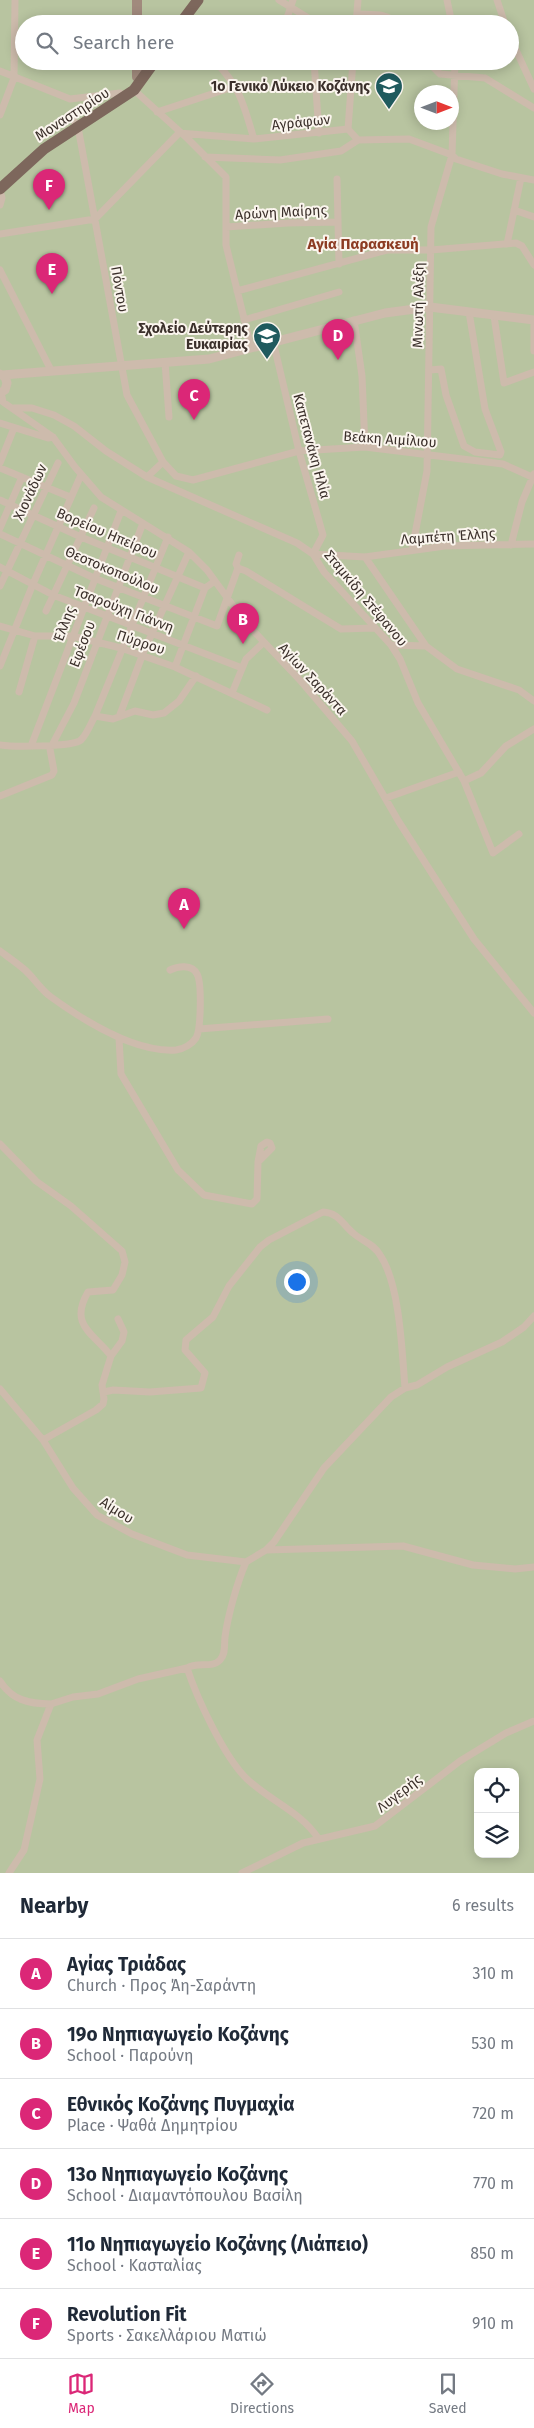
<!DOCTYPE html>
<html lang="en">
<head>
<meta charset="utf-8">
<style>
	:root { --surface:#fff; --page:#f2f2f3; --text:#1f2937; --muted:#747a83; --line:#e0e1e3; --accent:#db2777 }
	body { margin:0; font-family:"Fira Sans",sans-serif; background:var(--page); color:var(--text) }
	.controls { position:absolute; right:15px; bottom:15px; display:grid; overflow:hidden; border-radius:10px; box-shadow:0 2px 12px #0003 }
	.controls button { width:45px; height:45px; display:grid; place-items:center; padding:0; border:0; border-bottom:1px solid var(--line); background:var(--surface); color:var(--text); font:25px sans-serif }
	.compass { position:absolute; left:414px; top:85px; width:45px; height:45px; border-radius:50%; background:var(--surface); box-shadow:0 2px 12px #0003; rotate:90deg }
	.you { position:absolute; left:296px; top:1281px; width:18px; height:18px; margin:-12px; border:4px solid #fff; border-radius:50%; background:#1a73e8; box-shadow:0 0 0 8px #1a73e833 }
	.badge { display:grid; place-items:center; width:32px; height:32px; border-radius:50%; background:var(--accent); color:#fff; font-size:16px; font-weight:700 }
	.pin { position:absolute; translate:-50% -41px; filter:drop-shadow(0 1px 2px #0008) }
	.pin::after { content:''; position:absolute; top:26px; width:18px; height:15px; background:inherit; clip-path:polygon(0 0,100% 0,50% 100%) }
	.list { margin:0; padding:0; list-style:none }
	h2 { display:flex; justify-content:space-between; align-items:center; height:65px; margin:0; padding:0 20px; font-size:21px }
	h2 small { font-size:16px; font-weight:400; color:var(--muted) }
	.list li { display:grid; grid-template-columns:32px 1fr auto; gap:15px; align-items:center; box-sizing:border-box; height:70px; padding:0 20px; border-top:1px solid var(--line) }
	.list b { display:block; font-size:19px; white-space:nowrap }
	.list p { margin:0; font-size:16px; white-space:nowrap; color:var(--muted) }
	.list em { font-size:16px; font-style:normal; color:var(--muted) }
	.icon { flex:none; width:28px; height:28px; fill:none; stroke:currentColor; stroke-width:2; stroke-linecap:round; stroke-linejoin:round }
	.map { position:relative; flex:none; width:534px; height:1873px; overflow:hidden }
	.search { position:absolute; background:var(--surface); box-shadow:0 2px 12px #0003; left:15px; right:15px; top:15px; height:55px; display:flex; align-items:center; gap:12px; box-sizing:border-box; padding:0 18px; border-radius:28px; color:var(--muted); font-size:19px }
	.sheet { height:485px; background:var(--surface) }
	nav { display:flex; justify-content:space-around; align-items:center; box-sizing:border-box; height:70px; border-top:1px solid var(--line); background:var(--surface); font-size:14px; color:var(--muted) }
	nav a { display:grid; justify-items:center; gap:2px }
	nav .on { color:var(--accent) }
	.map>svg:first-child { display:block }
	.park { fill:#b8c4a0; fill-rule:evenodd }
	.lines { fill:none; stroke-linecap:round; stroke-linejoin:round }
	.minor { stroke:#cdbbac; stroke-width:7 }
	.tertiary { stroke:#cdbbac; stroke-width:9 }
	.secondary { stroke:#a18a7d; stroke-width:10 }
	.primary { stroke:#7d675c; stroke-width:11 }
	.labels { text-anchor:middle; stroke-width:4; stroke-linejoin:round; paint-order:stroke }
	.poi-label { font-size:14px; font-weight:bold; fill:#3b302b; stroke:#fbf5ee; text-anchor:end }
	.street-label { font-size:14px; fill:#3b302b; stroke:#fbf5ee }
	.neighbourhood-label { font-size:15px; font-weight:bold; fill:#8c3b22; stroke:#fbf5ee }
</style>
</head>
<body>
<div class="map">
<svg width="534" height="1873" viewBox="0 0 534 1873">
	<rect width="100%" height="100%" fill="#f4ebe1"/>
	<path class="park" d="M0 0H534V1873H0ZM24 24H510V61H24ZM422 92H452V122H422ZM478 1772H515V1854H478Z"/>
	<g class="lines">
		<path class="minor" d="M279 0 318 24
			M447 0 452 24
			M497 0 505 24
			M357 14C371 15 387 12 397 24
			M285 24 293 0
			M356 24 358 0
			M510 37 534 89
			M215 61C241 89 243 103 254 139
			M314 61 319 133
			M427 61 440 74 485 78 534 108
			M0 71 70 99 120 93
			M134 90 188 139 226 177V245L251 347
			M157 112 236 86
			M0 115 14 78 15 0
			M74 121 78 127 127 395 163 462 147 477
			M348 129 353 61
			M179 133 254 139 348 129 358 140 409 139 452 155 456 159 502 174 534 180
			M205 157 280 160 341 151 358 140
			M337 179 339 264
			M0 191 2 198 0 205
			M514 210 534 217
			M226 227 288 223 338 222
			M0 234 95 219 179 133
			M507 244 521 178
			M0 270 51 370
			M237 291 387 250H431L516 243 522 246 534 265
			M494 316 504 383 534 372
			M244 320 339 292
			M354 320 362 376 365 447
			M534 325V351
			M273 341 299 451 323 535 313 554
			M165 362 169 417
			M430 370 441 369 446 395 464 446 475 452 500 455 501 452 485 409 469 312
			M1 392 3 402 53 437 75 467 101 497 189 552 207 570 245 622 299 679 352 741 399 822 474 939 534 1013
			M14 408H32L54 415 74 426 106 451 147 477 297 543 313 554 324 572 391 645 400 659 418 703 464 781 493 853 519 834
			M0 423 48 438 53 437
			M163 462 176 476 193 480 299 451 365 447 503 464 532 477
			M0 463 14 428
			M0 468 70 497
			M0 500 81 537 205 588
			M0 528 22 477
			M0 534 94 578 217 626 238 568 236 564 239 555
			M511 545 522 502 534 474
			M412 550 427 471 431 227 452 155 455 61
			M313 554 365 557 445 546 534 544
			M365 557 426 646 457 669 519 690 534 701
			M0 567 53 595 242 668
			M238 568 246 571 341 629 375 628
			M0 586 58 463
			M46 611 94 508
			M0 626 35 636H72L121 648 175 667 267 710
			M391 645 426 646
			M0 666 33 584 81 475
			M175 667 205 588 215 581
			M19 692 35 636
			M232 693 246 659 263 643
			M95 716 113 719 135 711 153 715 164 713 179 701 196 676
			M119 717 144 651 189 552
			M0 745C13 747 73 747 81 740 87 734 91 723 95 716L168 537
			M31 746 121 511
			M464 781 481 773 506 746 534 729
			M0 796 52 775 54 771 50 749 74 703 143 523
			M386 798 459 772
			M0 951C8 957 17 963 25 970 34 978 41 990 51 997 83 1020 135 1053 176 1050 184 1049 192 1044 196 1038 201 1030 202 983 197 974 192 964 178 966 170 970
			M199 1029 328 1019
			M119 1038 121 1074 178 1170 204 1195 252 1204 257 1199 258 1162 272 1148 270 1143 267 1142 261 1146 258 1162
			M0 1144 36 1181 71 1206 122 1251 125 1262 122 1275 113 1290 88 1292C68 1326 95 1334 111 1356L102 1385 104 1399 103 1404 96 1410 43 1440
			M111 1356 122 1341 124 1332 118 1319
			M0 1389 43 1440 73 1488 97 1515 132 1534 187 1555 246 1562
			M104 1392 113 1390 150 1392 201 1388 205 1373 185 1350 186 1340 213 1317 229 1286 260 1247 269 1240 323 1212C339 1213 342 1224 353 1233 362 1241 374 1244 380 1255 400 1284 402 1352 405 1388
			M266 1550 403 1546 473 1565 515 1569 534 1567
			M0 1681C12 1700 29 1704 51 1704
			M318 1838C301 1812 269 1800 247 1779 224 1757 197 1698 187 1668 197 1661 212 1669 220 1660 226 1654 224 1645 225 1637 228 1615 237 1583 246 1562L266 1550 274 1542 324 1468 391 1397 405 1388 417 1385 447 1367 502 1342 524 1327 534 1316
			M9 1873 24 1850 40 1779 37 1740 51 1704 73 1697 98 1694 138 1679 187 1668
			M242 1873 303 1843 375 1826 460 1761 506 1733 534 1721"/>
		<path class="tertiary" d="M0 374 5 377 7 383 5 390 0 393
			M2 375 209 359 385 313 430 307 534 320"/>
		<path class="secondary" d="M137 24V0
			M137 77V61"/>
		<path class="primary" d="M180 24 198 0
			M0 189 44 149 134 90 155 61"/>
	</g>
	<defs>
		<g id="school-pin" transform="scale(1.4375)"><path d="M0 17L-7.5 6A9.5 9.5 0 1 1 7.5 6Z" fill="#1f5a5e" stroke="#fbf5ee"/><path d="M0-5L7-2L0 1L-7-2ZM-4 1L0 2.5L4 1V4Q0 6-4 4Z" fill="#fff"/></g>
	</defs>
	<g fill-rule="evenodd">
		<use href="#school-pin" x="389" y="86"/>
		<use href="#school-pin" x="267" y="336"/>
	</g>
	<g class="labels">
		<g class="poi-label">
			<text x="370" y="91">1ο Γενικό Λύκειο Κοζάνης</text>
			<text x="248" y="333">Σχολείο Δεύτερης<tspan x="248" dy="16">Ευκαιρίας</tspan></text>
		</g>
		<g class="street-label">
			<text transform="translate(72 114) rotate(-33)" y="5">Μοναστηρίου</text>
			<text transform="translate(301 122) rotate(-6)" y="5">Αγράφων</text>
			<text transform="translate(281 212) rotate(-3)" y="5">Αρώνη Μαίρης</text>
			<text transform="translate(120 289) rotate(80)" y="5">Πόντου</text>
			<text transform="translate(418 305) rotate(-89)" y="5">Μινωτή Αλέξη</text>
			<text transform="translate(390 439) rotate(4)" y="5">Βεάκη Αιμίλιου</text>
			<text transform="translate(312 446) rotate(75)" y="5">Καπετανάκη Ηλία</text>
			<text transform="translate(30 492) rotate(-65)" y="5">Χιονάδων</text>
			<text transform="translate(107 533) rotate(23)" y="5">Βορείου Ηπείρου</text>
			<text transform="translate(448 536) rotate(-4)" y="5">Λαμπέτη Έλλης</text>
			<text transform="translate(112 570) rotate(23)" y="5">Θεοτοκοπούλου</text>
			<text transform="translate(366 598) rotate(50)" y="5">Σταμκίδη Στέφανου</text>
			<text transform="translate(124 609) rotate(21)" y="5">Τσαρούχη Γιάννη</text>
			<text transform="translate(64 624) rotate(-69)" y="5">Έλλης</text>
			<text transform="translate(141 642) rotate(18)" y="5">Πύρρου</text>
			<text transform="translate(82 644) rotate(-69)" y="5">Εφέσου</text>
			<text transform="translate(313 679) rotate(47)" y="5">Αγίων Σαράντα</text>
			<text transform="translate(117 1510) rotate(32)" y="5">Αίμου</text>
			<text transform="translate(399 1793) rotate(-38)" y="5">Λυγερής</text>
		</g>
		<g class="neighbourhood-label">
			<text x="363" y="249">Αγία Παρασκευή</text>
		</g>
	</g>
</svg>
<div class="controls">
<button><svg class="icon" aria-label="locate" viewBox="0 0 24 24"><circle cx="12" cy="12" r="6"/><path d="M12 2v4M12 18v4M2 12h4M18 12h4"/></svg></button>
<button><svg class="icon" aria-label="layers" viewBox="0 0 24 24"><path d="M12 4l9 5-9 5-9-5zM3 14l9 5 9-5"/></svg></button>
</div>
<svg class="compass" viewBox="-18 -18 36 36"><path d="M0-13l5 13h-10z" fill="#e53935"/><path d="M0 13l5-13h-10z" fill="#747a83"/></svg>
<div class="you"></div>
<div class="pin badge" style="left:184px;top:929px">A</div>
<div class="pin badge" style="left:243px;top:644px">B</div>
<div class="pin badge" style="left:194px;top:420px">C</div>
<div class="pin badge" style="left:338px;top:360px">D</div>
<div class="pin badge" style="left:52px;top:294px">E</div>
<div class="pin badge" style="left:49px;top:210px">F</div>
<div class="search"><svg class="icon" aria-label="search" viewBox="0 0 24 24"><circle cx="10" cy="10" r="6"/><path d="M15 15l6 6"/></svg>Search here</div>
</div>
<section class="sheet">
<h2>Nearby<small>6 results</small></h2>
<ul class="list">
<li><span class="badge">A</span><div><b>Αγίας Τριάδας</b><p>Church · Προς Άη-Σαράντη</p></div><em>310 m</em></li>
<li><span class="badge">B</span><div><b>19ο Νηπιαγωγείο Κοζάνης</b><p>School · Παρούνη</p></div><em>530 m</em></li>
<li><span class="badge">C</span><div><b>Εθνικός Κοζάνης Πυγμαχία</b><p>Place · Ψαθά Δημητρίου</p></div><em>720 m</em></li>
<li><span class="badge">D</span><div><b>13ο Νηπιαγωγείο Κοζάνης</b><p>School · Διαμαντόπουλου Βασίλη</p></div><em>770 m</em></li>
<li><span class="badge">E</span><div><b>11o Νηπιαγωγείο Κοζάνης (Λιάπειο)</b><p>School · Κασταλίας</p></div><em>850 m</em></li>
<li><span class="badge">F</span><div><b>Revolution Fit</b><p>Sports · Σακελλάριου Ματιώ</p></div><em>910 m</em></li>
</ul>
</section>
<nav>
<a class="on"><svg class="icon" aria-label="map" viewBox="0 0 24 24"><path d="M3 6l6-2 6 2 6-2v14l-6 2-6-2-6 2zM9 4v14M15 6v14"/></svg>Map</a>
<a><svg class="icon" aria-label="directions" viewBox="0 0 24 24"><path d="M12 3l9 9-9 9-9-9zM9 14v-3h6M13 9l2 2-2 2"/></svg>Directions</a>
<a><svg class="icon" aria-label="saved" viewBox="0 0 24 24"><path d="M7 4h10v16l-5-4-5 4z"/></svg>Saved</a>
</nav>
</body>
</html>
